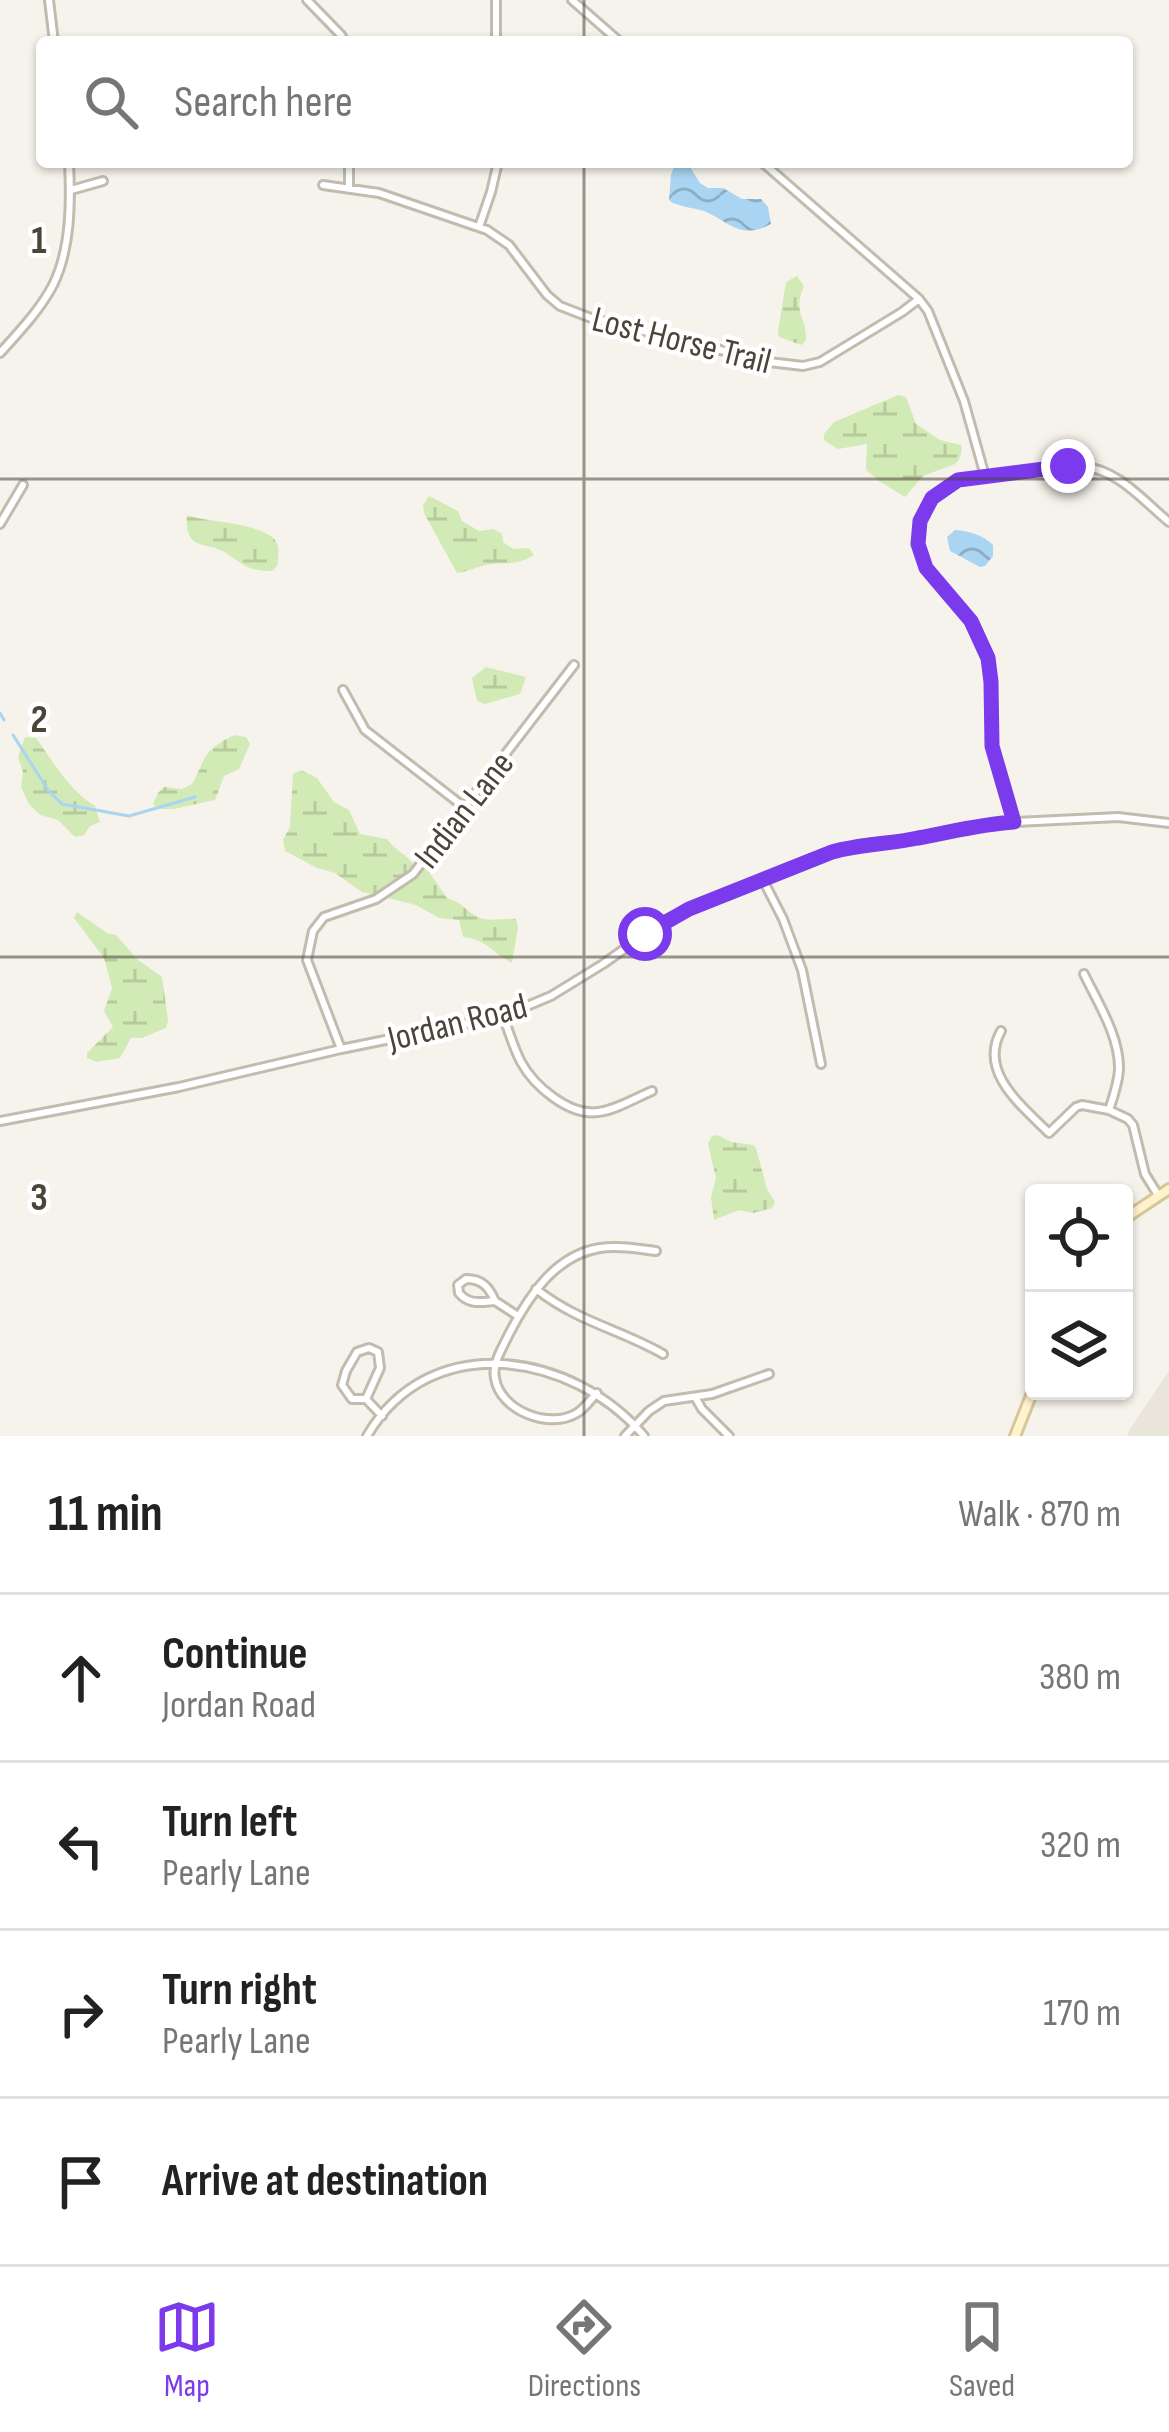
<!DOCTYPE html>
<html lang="en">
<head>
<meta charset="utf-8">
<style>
	:root { --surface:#fff; --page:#f2f2f2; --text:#222; --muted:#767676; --line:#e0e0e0; --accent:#7c3aed }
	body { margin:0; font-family:"Sofia Sans Condensed",sans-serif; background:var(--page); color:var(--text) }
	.controls { position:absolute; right:36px; bottom:36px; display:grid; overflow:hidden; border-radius:12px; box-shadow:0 3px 9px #0004 }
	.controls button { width:108px; height:108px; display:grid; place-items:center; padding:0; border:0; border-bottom:3px solid var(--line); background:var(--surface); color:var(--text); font:60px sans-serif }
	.stop { position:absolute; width:36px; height:36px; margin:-27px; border:9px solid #7c3aed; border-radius:50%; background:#fff }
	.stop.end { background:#7c3aed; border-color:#fff; box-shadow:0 3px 12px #0008 }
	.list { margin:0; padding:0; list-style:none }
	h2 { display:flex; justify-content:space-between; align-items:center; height:156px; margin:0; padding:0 48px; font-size:51px }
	h2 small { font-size:39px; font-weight:400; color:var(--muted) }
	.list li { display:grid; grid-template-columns:78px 1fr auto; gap:36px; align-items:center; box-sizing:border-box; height:168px; padding:0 48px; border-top:3px solid var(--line) }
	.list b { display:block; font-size:45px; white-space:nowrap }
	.list p { margin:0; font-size:39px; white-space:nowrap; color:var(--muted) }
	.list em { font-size:39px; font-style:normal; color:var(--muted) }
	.icon { flex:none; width:66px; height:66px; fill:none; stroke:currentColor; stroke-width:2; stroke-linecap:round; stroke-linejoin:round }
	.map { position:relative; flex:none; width:1169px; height:1436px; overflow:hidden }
	.search { position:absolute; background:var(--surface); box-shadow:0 3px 9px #0004; left:36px; right:36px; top:36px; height:132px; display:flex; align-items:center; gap:30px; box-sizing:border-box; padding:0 42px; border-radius:12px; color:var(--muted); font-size:45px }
	.sheet { height:828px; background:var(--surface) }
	nav { display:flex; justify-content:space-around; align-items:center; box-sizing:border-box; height:168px; border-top:3px solid var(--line); background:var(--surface); font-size:33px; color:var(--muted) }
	nav a { display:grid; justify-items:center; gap:6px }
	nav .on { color:var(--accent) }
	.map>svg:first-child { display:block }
	.residential { fill:#eae5da }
	.wetland { fill:url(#wetland-marsh) }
	.water { fill:url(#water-waves) }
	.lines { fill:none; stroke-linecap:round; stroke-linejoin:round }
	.stream { stroke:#a9d4f2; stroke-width:3 }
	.minor-casing { stroke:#c2bbae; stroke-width:12 }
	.secondary-casing { stroke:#d6c79b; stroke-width:14 }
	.minor { stroke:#fff; stroke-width:6 }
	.secondary { stroke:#fff3cd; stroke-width:8 }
	.route { stroke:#7c3aed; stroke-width:15 }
	.grid { fill:none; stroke:#4b4439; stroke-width:3; stroke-opacity:0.55 }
	.labels { text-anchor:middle; stroke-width:9; stroke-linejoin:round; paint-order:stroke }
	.street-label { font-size:36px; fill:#4b4439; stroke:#fff }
	.grid-label { font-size:39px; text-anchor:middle; font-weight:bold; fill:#4b4439; stroke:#fff; stroke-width:9; stroke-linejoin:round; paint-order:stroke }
</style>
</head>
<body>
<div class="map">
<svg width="1169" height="1436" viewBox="0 0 1169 1436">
	<defs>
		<pattern id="wetland-marsh" width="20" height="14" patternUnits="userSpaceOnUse" patternTransform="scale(3)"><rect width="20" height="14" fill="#d2eab5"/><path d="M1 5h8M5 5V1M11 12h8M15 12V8" fill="none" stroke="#b6ca9c"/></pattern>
		<pattern id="water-waves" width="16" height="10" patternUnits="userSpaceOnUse" patternTransform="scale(3)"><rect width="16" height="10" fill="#a9d4f2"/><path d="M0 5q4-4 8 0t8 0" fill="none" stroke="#8caec5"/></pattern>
	</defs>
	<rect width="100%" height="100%" fill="#f6f3ec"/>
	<path class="residential" d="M1169 1371V1436H1127L1130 1429Z"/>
	<path class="wetland" d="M797 276 804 286C792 314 807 316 806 340L801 345 779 337 778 331 786 282Z
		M898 395 906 397 916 424 940 440 961 445C963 452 960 459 955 464L923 476 905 497 879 481 866 470 867 444 838 449 824 440V434L834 422Z
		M429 496 458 511 462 521 479 531 494 529 502 534 503 542 513 549 529 548 534 555C514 567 506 561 486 565 475 567 467 572 457 573L424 513 423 505Z
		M187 515C206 523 272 522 278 546 279 548 278 564 277 566L272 571C247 571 245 565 226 553 206 541 184 552 187 515Z
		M486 667 526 677 520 694 485 704 477 701 472 678Z
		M234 735 246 737 250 744 239 769 224 776 215 800 174 809H159L153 804 158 793 164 787 182 789 192 784C208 755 201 752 234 735Z
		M25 737 36 738C54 763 69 790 95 806L100 822 90 826 84 835 75 837 58 820 40 815 29 804 21 787 23 772 18 757Z
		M301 770 317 778 334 802 349 810 360 834 387 839C395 851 407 854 415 866L427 869 447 898C463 902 468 915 484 919 494 921 505 918 516 919L518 927 512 963C492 953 487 939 463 937L459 920 439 918 416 905 362 892 335 873 317 868 285 851 283 840 290 827 293 774Z
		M77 912 107 933 116 935 137 959 162 977 168 1020 166 1028 142 1038H131L120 1058 96 1062 87 1058V1053L113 1027 104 1011 112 988 104 958 74 918Z
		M718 1135 731 1142 753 1145 756 1148 767 1189 775 1202 772 1208 753 1213 739 1210 714 1220 711 1197 716 1178 708 1144 712 1136Z"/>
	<path class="water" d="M676 162H687L700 183 708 188H723L742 199H761L768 207 771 224C739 241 729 221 704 211 694 208 683 207 673 203L669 200 671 175Z
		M955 530C969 531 983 535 993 545V556L985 566 980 567 950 551 947 537Z"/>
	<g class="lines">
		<path class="stream" d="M0 713 4 720
			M13 735 48 790 62 804 129 816 195 797"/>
		<g class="minor-casing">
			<path id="minor" d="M49 0 54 42
				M307 0 341 35 345 42
				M496 0V42
				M572 0 620 42
				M349 162V187
				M762 162 919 299 928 311 964 401 985 476
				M323 185 379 193 487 230 509 245 547 295 560 306 591 318 769 362 803 366 820 362 902 312 919 299
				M71 190 103 181
				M479 227 491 192 498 162
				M0 353C19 332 40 310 53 285 71 249 71 201 69 162
				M0 524 23 485
				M343 690 365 730 464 807
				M1014 822 992 746 991 682 987 658 971 621 926 568 918 544 919 521 931 498 958 480 1081 466C1119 470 1140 498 1169 522
				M763 880 783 919 802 970 821 1064
				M1084 974C1098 1003 1120 1037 1119 1070 1118 1084 1113 1098 1109 1110
				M503 1016C509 1031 513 1047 521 1062 534 1086 569 1116 598 1112 616 1110 635 1098 652 1091
				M1001 1031C978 1072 1022 1106 1049 1133L1076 1107 1082 1105 1109 1110 1128 1119 1133 1125 1145 1174 1158 1195
				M341 1049 307 960 313 931 324 917 376 899 413 874 574 665
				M0 1121 179 1087 341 1049 503 1016 551 996 603 964 664 921 686 910 811 859 857 845 913 839 994 823 1118 817 1169 823
				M536 1289C578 1322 619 1329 663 1354
				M495 1301C489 1287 482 1279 466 1279L458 1285 459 1293C469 1305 480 1302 495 1301L518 1316
				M597 1393C591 1399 584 1409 577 1413 550 1430 500 1411 495 1378 492 1363 503 1347 509 1334 528 1297 555 1255 600 1248 619 1245 638 1249 656 1251
				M695 1397 702 1409 729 1436
				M366 1399H352L342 1385 346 1371 357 1352 369 1348 378 1352 380 1368 366 1399 382 1416
				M367 1436C430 1328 573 1352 644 1436
				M625 1436 649 1411 664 1401 712 1394 769 1374"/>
		</g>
		<g class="secondary-casing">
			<path id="secondary" d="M1124 1219 1169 1189
				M1015 1436 1034 1388"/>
		</g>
		<use href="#minor" class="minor"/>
		<use href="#secondary" class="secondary"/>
	</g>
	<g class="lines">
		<path class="route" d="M645 934 689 909 832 852C861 844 890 844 918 838 951 832 981 824 1014 822L992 746 991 682 988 658 971 621 926 568 918 544 920 521 932 498 958 480 1068 466"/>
	</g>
	<path class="grid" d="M584 0V42M584 162V1436M0 479H1169M0 957H1169"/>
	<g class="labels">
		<g class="street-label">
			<text transform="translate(682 339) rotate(14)" y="13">Lost Horse Trail</text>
			<text transform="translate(463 809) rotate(-52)" y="13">Indian Lane</text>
			<text transform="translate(457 1021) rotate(-14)" y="13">Jordan Road</text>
		</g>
	</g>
	<g class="grid-label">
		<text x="39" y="253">1</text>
		<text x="39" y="732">2</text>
		<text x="39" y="1210">3</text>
	</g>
</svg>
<div class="controls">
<button><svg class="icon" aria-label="locate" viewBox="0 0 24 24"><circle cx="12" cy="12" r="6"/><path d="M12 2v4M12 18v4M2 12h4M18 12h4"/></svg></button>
<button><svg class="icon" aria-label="layers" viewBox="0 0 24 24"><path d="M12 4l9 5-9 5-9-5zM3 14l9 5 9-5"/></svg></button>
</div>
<div class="stop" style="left:645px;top:934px"></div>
<div class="stop end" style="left:1068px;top:466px"></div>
<div class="search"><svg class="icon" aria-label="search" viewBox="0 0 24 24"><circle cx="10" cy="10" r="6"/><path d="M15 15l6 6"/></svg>Search here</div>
</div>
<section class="sheet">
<h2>11 min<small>Walk · 870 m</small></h2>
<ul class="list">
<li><svg class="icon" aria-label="ahead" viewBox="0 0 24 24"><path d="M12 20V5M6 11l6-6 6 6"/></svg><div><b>Continue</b><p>Jordan Road</p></div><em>380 m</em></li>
<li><svg class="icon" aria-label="left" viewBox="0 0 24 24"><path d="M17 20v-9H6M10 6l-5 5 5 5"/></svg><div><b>Turn left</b><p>Pearly Lane</p></div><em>320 m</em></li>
<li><svg class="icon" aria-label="right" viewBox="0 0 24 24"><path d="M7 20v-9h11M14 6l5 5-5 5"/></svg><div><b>Turn right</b><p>Pearly Lane</p></div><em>170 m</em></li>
<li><svg class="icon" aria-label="arrive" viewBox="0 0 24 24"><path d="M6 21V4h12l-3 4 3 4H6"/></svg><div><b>Arrive at destination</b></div></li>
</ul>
</section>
<nav>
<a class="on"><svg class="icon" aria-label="map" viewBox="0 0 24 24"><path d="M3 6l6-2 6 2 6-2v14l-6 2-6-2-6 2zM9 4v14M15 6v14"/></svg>Map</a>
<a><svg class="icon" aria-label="directions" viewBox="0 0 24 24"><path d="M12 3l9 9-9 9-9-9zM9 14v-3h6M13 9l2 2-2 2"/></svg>Directions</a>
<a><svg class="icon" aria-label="saved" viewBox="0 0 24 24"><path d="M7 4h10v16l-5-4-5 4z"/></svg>Saved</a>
</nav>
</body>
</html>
